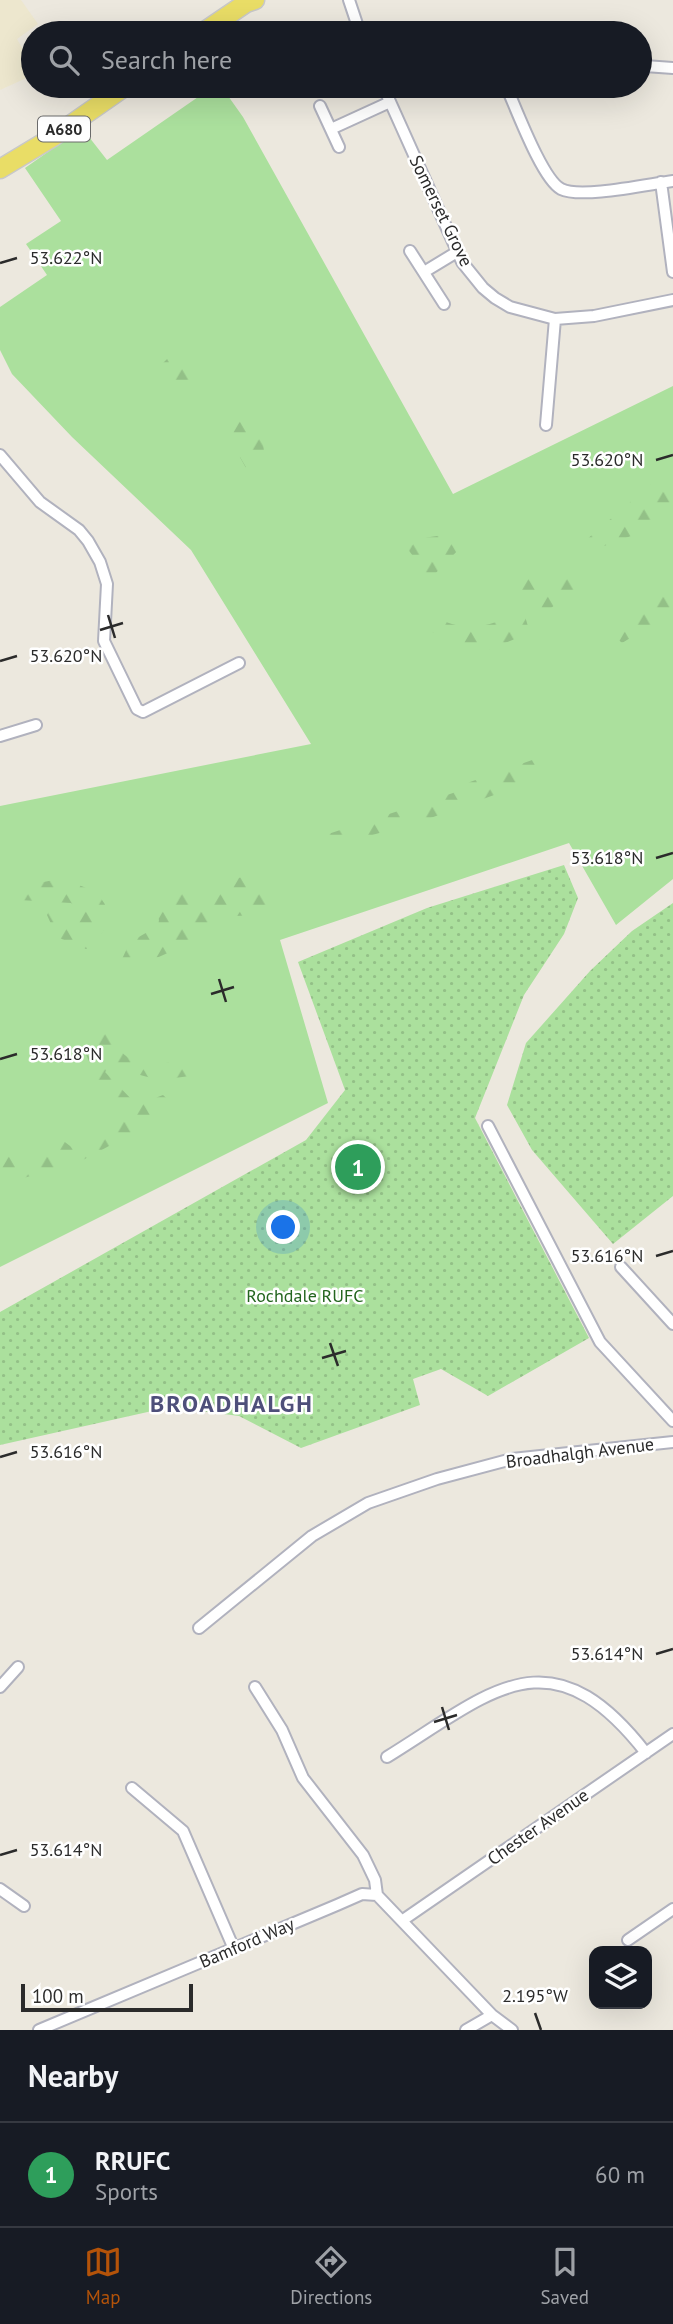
<!DOCTYPE html>
<html lang="en">
<head>
<meta charset="utf-8">
<style>
	:root { --surface:#171b24; --page:#242831; --text:#f1f3f6; --muted:#9ea1a6; --line:#363941; --accent:#b45309 }
	body { margin:0; font-family:"PT Sans",sans-serif; background:var(--page); color:var(--text) }
	.controls { position:absolute; right:21px; bottom:21px; display:grid; overflow:hidden; border-radius:14px; box-shadow:0 7px 28px #0002 }
	.controls button { width:63px; height:63px; display:grid; place-items:center; padding:0; border:0; border-bottom:2px solid var(--line); background:var(--surface); color:var(--text); font:35px sans-serif }
	.scale { position:absolute; left:21px; bottom:18px; width:172px; box-sizing:border-box; padding-left:7px; border:4px solid #2b2b2b; border-top:0; font-size:19px; line-height:24px; white-space:nowrap; color:#2b2b2b; -webkit-text-stroke:5px #fff; paint-order:stroke }
	.you { position:absolute; left:284px; top:1228px; width:24px; height:24px; margin:-18px; border:5px solid #fff; border-radius:50%; background:#1a73e8; box-shadow:0 0 0 10px #1a73e833 }
	.badge { display:grid; place-items:center; width:46px; height:46px; border-radius:50%; background:var(--accent); color:#fff; font-size:23px; font-weight:700 }
	.pin { position:absolute; translate:-50% -50%; border:4px solid #fff; box-shadow:0 2px 7px #0006 }
	.list { margin:0; padding:0; list-style:none }
	h2 { display:flex; justify-content:space-between; align-items:center; height:91px; margin:0; padding:0 28px; font-size:30px }
	h2 small { font-size:23px; font-weight:400; color:var(--muted) }
	.list li { display:grid; grid-template-columns:46px 1fr auto; gap:21px; align-items:center; box-sizing:border-box; height:105px; padding:0 28px; border-top:2px solid var(--line) }
	.list b { display:block; font-size:26px; white-space:nowrap }
	.list p { margin:0; font-size:23px; white-space:nowrap; color:var(--muted) }
	.list em { font-size:23px; font-style:normal; color:var(--muted) }
	.icon { flex:none; width:38px; height:38px; fill:none; stroke:currentColor; stroke-width:2; stroke-linecap:round; stroke-linejoin:round }
	.map { position:relative; flex:none; width:673px; height:2030px; overflow:hidden }
	.search { position:absolute; background:var(--surface); box-shadow:0 7px 28px #0002; left:21px; right:21px; top:21px; height:77px; display:flex; align-items:center; gap:18px; box-sizing:border-box; padding:0 24px; border-radius:38px; color:var(--muted); font-size:26px }
	.sheet { height:196px; background:var(--surface) }
	nav { display:flex; justify-content:space-around; align-items:center; box-sizing:border-box; height:98px; border-top:2px solid var(--line); background:var(--surface); font-size:19px; color:var(--muted) }
	nav a { display:grid; justify-items:center; gap:4px }
	nav .on { color:var(--accent) }
	.map>svg:first-child { display:block }
	.education { fill:#ede7ce }
	.grass { fill:#abe09d }
	.forest { fill:url(#forest-firs) }
	.park { fill:url(#park-dots) }
	.lines { fill:none; stroke-linecap:round; stroke-linejoin:round }
	.minor-casing { stroke:#b1b2be; stroke-width:14 }
	.primary-casing { stroke:#c8c8c8; stroke-width:21 }
	.minor { stroke:#fff; stroke-width:10 }
	.primary { stroke:#e9dd66; stroke-width:18 }
	.ticks { fill:none; stroke:#2b2b2b; stroke-width:2.5 }
	.labels { text-anchor:middle; stroke-width:5; stroke-linejoin:round; paint-order:stroke }
	.shield { fill:#fff; stroke:#6b6b6b; stroke-width:2 }
	.shield-label { font-size:16px; font-weight:bold; fill:#2b2b2b }
	.street-label { font-size:18px; fill:#2b2b2b; stroke:#fff }
	.park-label { font-size:18px; fill:#23651e; stroke:#fff }
	.district-label { font-size:24px; font-weight:bold; letter-spacing:2px; fill:#4e4f7a; stroke:#fff }
	.ticks-label { font-size:18px; text-anchor:middle; fill:#2b2b2b; stroke:#fff; stroke-width:5; stroke-linejoin:round; paint-order:stroke }
</style>
</head>
<body>
<div class="map">
<svg width="673" height="2030" viewBox="0 0 673 2030">
	<defs>
		<pattern id="forest-firs" width="22" height="20" patternUnits="userSpaceOnUse" patternTransform="scale(1.75)"><rect width="22" height="20" fill="#abe09d"/><path d="M5 1l3.5 6h-7zM16 11l3.5 6h-7z" fill="#93c087"/></pattern>
		<pattern id="park-dots" width="8" height="8" patternUnits="userSpaceOnUse" patternTransform="scale(1.75)"><rect width="8" height="8" fill="#abe09d"/><path d="M2 2h.1M6 6h.1" fill="none" stroke="#93c087" stroke-width="1.8" stroke-linecap="round"/></pattern>
	</defs>
	<rect width="100%" height="100%" fill="#ece8de"/>
	<path class="education" d="M0 0H21L38 24 17 39 33 67V75L0 90Z"/>
	<path class="grass" d="M214 86H221L243 117 453 494 673 386V879L616 925 569 843 280 940 328 1103 0 1267V806L311 744 191 550 72 437 12 374 0 350V307L47 275 26 244 61 221 25 168 82 128 107 160Z"/>
	<path class="forest" d="M171 355 196 365 194 390 184 397 173 393 162 364Z
		M243 416 263 440 265 465 251 477 223 427Z
		M669 469 673 471V503L631 536 596 549 586 540Z
		M451 534 462 546 430 579 407 548 423 538Z
		M530 572 587 579 545 613 514 596Z
		M673 575V612L622 643 608 630Z
		M524 613 530 633 485 651 445 642 420 622 429 614C470 636 483 626 524 613Z
		M535 759 541 778 425 820 323 849 319 837 453 793 470 782Z
		M254 874 270 887 271 894 264 914C247 917 232 914 215 920 201 924 196 934 185 943 174 952 139 967 125 964L122 959 130 942 158 926 159 920 154 908C166 885 192 898 211 890 216 888 221 884 226 881 235 878 245 877 254 874Z
		M54 880C75 881 114 893 107 923 105 930 98 937 94 946L86 949 57 937 47 915 52 906 59 907C66 917 69 922 82 918L80 909 71 903 19 900 16 895 28 885Z
		M105 1032C128 1064 140 1070 179 1060L190 1076 159 1080 110 1067 105 1072 137 1105 163 1095 178 1109 81 1161 17 1180 0 1172V1135L14 1153 28 1162 49 1155V1140L57 1136 74 1149 117 1123 116 1108 99 1084 85 1052Z"/>
	<path class="park" d="M564 865 578 898 564 934 524 995 475 1118 589 1338 488 1396 441 1369 413 1379 420 1405 301 1448 239 1416 170 1407 0 1445V1312L306 1140 345 1090 298 962 427 908Z
		M673 903V1196L613 1244 532 1150 507 1105 526 1043 590 971 632 931Z"/>
	<g class="lines">
		<g class="minor-casing">
			<path id="minor" d="M349 0 360 33
				M645 66 673 68
				M383 86 462 262 483 288 495 298 510 307 555 319 594 316 673 300
				M506 86C516 108 542 179 561 189 581 199 649 184 673 181
				M320 106 339 147
				M331 129 390 102
				M661 182 673 272
				M410 251 444 304
				M424 272 457 252
				M546 425 555 319
				M0 455 40 502 79 530 88 541 100 562 107 584 104 641 137 709 143 712 239 663
				M0 736 36 725
				M488 1126 600 1342 673 1421
				M621 1267 673 1324
				M199 1628 312 1536 368 1503 437 1479 512 1459 673 1442
				M0 1687 18 1667
				M255 1687 282 1730 303 1778 363 1855 375 1880 377 1895 492 2015 512 2030
				M387 1757C492 1692 550 1630 646 1753
				M132 1788 183 1831 234 1949
				M0 1889 24 1906
				M403 1920 673 1734
				M628 1940 673 1909
				M39 2030 337 1905 362 1894 377 1895
				M466 2030 492 2015"/>
		</g>
		<g class="primary-casing">
			<path id="primary" d="M202 33 246 3 255 0
				M0 169 53 137 126 86"/>
		</g>
		<use href="#minor" class="minor"/>
		<use href="#primary" class="primary"/>
	</g>
	<path class="ticks" d="M0 263 17 258M656 460 673 455M108 615 115 638M100 630 123 623M0 661 17 656M656 858 673 853M219 979 226 1002M211 994 234 987M0 1059 17 1054M656 1256 673 1251M330 1343 338 1366M322 1358 346 1351M0 1457 17 1452M656 1654 673 1649M442 1707 449 1730M434 1722 457 1715M0 1855 17 1850M535 2013 541 2030"/>
	<g class="labels">
		<rect class="shield" x="38" y="116.5" width="52" height="25" rx="5"/>
		<g class="shield-label">
			<text x="64" y="135">A680</text>
		</g>
		<g class="street-label">
			<text transform="translate(441 211) rotate(64)" y="6">Somerset Grove</text>
			<text transform="translate(580 1453) rotate(-7)" y="6">Broadhalgh Avenue</text>
			<text transform="translate(538 1827) rotate(-35)" y="6">Chester Avenue</text>
			<text transform="translate(247 1943) rotate(-23)" y="6">Bamford Way</text>
		</g>
		<g class="park-label">
			<text x="305" y="1302">Rochdale RUFC</text>
		</g>
		<g class="district-label">
			<text x="232" y="1412">BROADHALGH</text>
		</g>
	</g>
	<g class="ticks-label">
		<text x="66" y="264">53.622°N</text>
		<text x="607" y="466">53.620°N</text>
		<text x="66" y="662">53.620°N</text>
		<text x="607" y="864">53.618°N</text>
		<text x="66" y="1060">53.618°N</text>
		<text x="607" y="1262">53.616°N</text>
		<text x="66" y="1458">53.616°N</text>
		<text x="607" y="1660">53.614°N</text>
		<text x="66" y="1856">53.614°N</text>
		<text x="535" y="2002">2.195°W</text>
	</g>
</svg>
<div class="controls">
<button><svg class="icon" aria-label="layers" viewBox="0 0 24 24"><path d="M12 4l9 5-9 5-9-5zM3 14l9 5 9-5"/></svg></button>
</div>
<div class="scale">100 m</div>
<div class="you"></div>
<div class="pin badge" style="left:358px;top:1167px;background:#2e9e5b">1</div>
<div class="search"><svg class="icon" aria-label="search" viewBox="0 0 24 24"><circle cx="10" cy="10" r="6"/><path d="M15 15l6 6"/></svg>Search here</div>
</div>
<section class="sheet">
<h2>Nearby<small></small></h2>
<ul class="list">
<li><span class="badge" style="background:#2e9e5b">1</span><div><b>RRUFC</b><p>Sports</p></div><em>60 m</em></li>
</ul>
</section>
<nav>
<a class="on"><svg class="icon" aria-label="map" viewBox="0 0 24 24"><path d="M3 6l6-2 6 2 6-2v14l-6 2-6-2-6 2zM9 4v14M15 6v14"/></svg>Map</a>
<a><svg class="icon" aria-label="directions" viewBox="0 0 24 24"><path d="M12 3l9 9-9 9-9-9zM9 14v-3h6M13 9l2 2-2 2"/></svg>Directions</a>
<a><svg class="icon" aria-label="saved" viewBox="0 0 24 24"><path d="M7 4h10v16l-5-4-5 4z"/></svg>Saved</a>
</nav>
</body>
</html>
